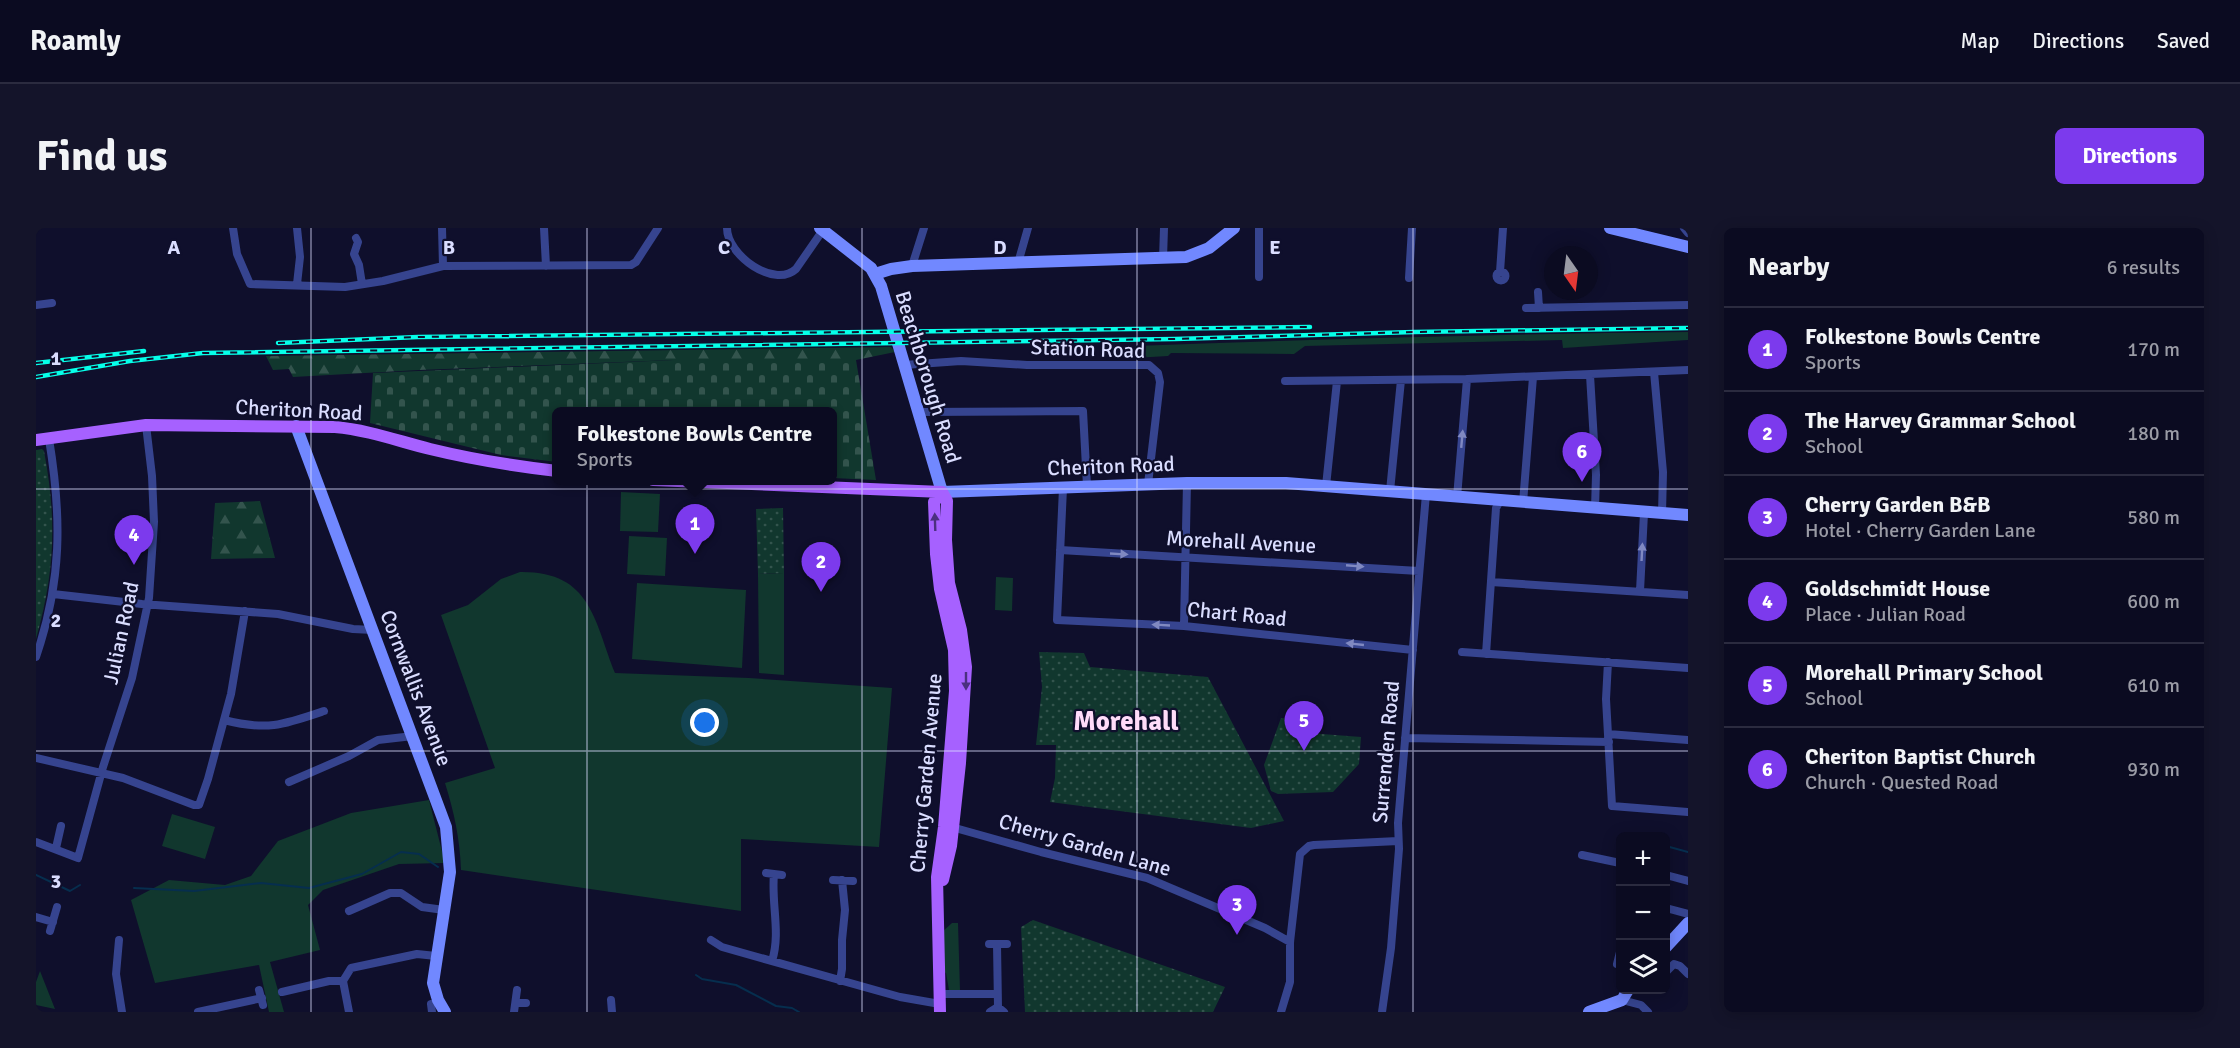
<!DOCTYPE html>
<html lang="en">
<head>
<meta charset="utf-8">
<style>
	:root { --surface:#0b0b21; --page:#14142a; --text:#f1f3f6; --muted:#9a9ba5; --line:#2b2b3f; --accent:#7c3aed }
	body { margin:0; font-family:Signika,sans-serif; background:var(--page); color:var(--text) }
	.controls { position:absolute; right:18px; bottom:18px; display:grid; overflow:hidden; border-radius:9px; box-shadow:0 3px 15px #0003 }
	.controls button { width:54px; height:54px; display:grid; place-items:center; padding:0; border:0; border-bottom:2px solid var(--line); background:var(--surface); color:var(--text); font:30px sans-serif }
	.compass { position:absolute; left:1508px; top:18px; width:54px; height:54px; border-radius:50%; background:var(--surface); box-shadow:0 3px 15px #0003; rotate:166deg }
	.you { position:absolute; left:669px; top:495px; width:21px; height:21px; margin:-15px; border:4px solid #fff; border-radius:50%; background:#1a73e8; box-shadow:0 0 0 9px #1a73e833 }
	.badge { display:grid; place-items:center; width:39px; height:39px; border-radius:50%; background:var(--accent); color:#fff; font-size:20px; font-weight:700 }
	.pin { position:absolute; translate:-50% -50px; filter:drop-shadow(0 2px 3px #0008) }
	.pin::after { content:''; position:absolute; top:32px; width:21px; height:18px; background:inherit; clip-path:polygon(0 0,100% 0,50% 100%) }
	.popup { position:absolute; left:516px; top:179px; width:285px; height:78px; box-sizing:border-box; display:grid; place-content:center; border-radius:9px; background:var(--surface); filter:drop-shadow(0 2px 4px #0005); font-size:20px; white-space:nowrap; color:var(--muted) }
	.popup b { font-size:22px; color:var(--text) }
	.popup::after { content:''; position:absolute; left:50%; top:100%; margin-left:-12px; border:12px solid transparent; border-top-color:var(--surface) }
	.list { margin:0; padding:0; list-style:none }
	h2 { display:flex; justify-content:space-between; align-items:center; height:78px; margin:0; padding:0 24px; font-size:26px }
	h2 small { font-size:20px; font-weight:400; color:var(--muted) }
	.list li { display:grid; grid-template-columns:39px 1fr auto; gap:18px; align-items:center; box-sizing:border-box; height:84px; padding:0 24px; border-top:2px solid var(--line) }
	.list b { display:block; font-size:22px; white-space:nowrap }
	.list p { margin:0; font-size:20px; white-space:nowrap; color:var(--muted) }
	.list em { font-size:20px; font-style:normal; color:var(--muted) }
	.icon { flex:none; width:33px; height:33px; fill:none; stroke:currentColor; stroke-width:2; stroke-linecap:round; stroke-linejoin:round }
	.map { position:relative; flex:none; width:1652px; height:784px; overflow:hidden; border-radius:9px }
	header { display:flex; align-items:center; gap:36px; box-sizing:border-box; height:84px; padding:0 30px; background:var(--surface); border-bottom:2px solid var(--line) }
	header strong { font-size:28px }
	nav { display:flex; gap:33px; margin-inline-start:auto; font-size:21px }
	.intro { display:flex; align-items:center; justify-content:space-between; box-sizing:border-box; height:144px; padding:0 36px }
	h1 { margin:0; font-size:42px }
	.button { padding:15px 27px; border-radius:9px; background:var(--accent); color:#fff; font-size:21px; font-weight:700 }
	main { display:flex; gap:36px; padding:0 36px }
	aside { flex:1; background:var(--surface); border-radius:9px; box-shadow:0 3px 15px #0003 }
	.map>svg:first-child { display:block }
	.grass { fill:#11372e }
	.forest { fill:url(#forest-firs) }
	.cemetery { fill:url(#cemetery-stones) }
	.park { fill:url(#park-dots) }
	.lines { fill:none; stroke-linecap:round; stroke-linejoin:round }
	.stream { stroke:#062e4e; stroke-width:2 }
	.street { stroke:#36448f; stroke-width:8 }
	.secondary { stroke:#7188ff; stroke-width:12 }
	.primary { stroke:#a661ff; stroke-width:12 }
	.rail-casing { stroke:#06ffe9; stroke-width:4.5 }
	.rail { stroke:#0f0f2c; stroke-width:2; stroke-dasharray:7; stroke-linecap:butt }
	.oneway { fill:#8089c1 }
	.oneway2 { fill:#4b3080 }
	.grid { fill:none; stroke:#daddff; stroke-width:1.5; stroke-opacity:0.55 }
	.labels { text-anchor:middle; stroke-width:4.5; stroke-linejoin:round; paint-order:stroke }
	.street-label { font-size:21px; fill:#daddff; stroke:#0f0f2c }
	.district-label { font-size:27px; font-weight:bold; fill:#ffdcf9; stroke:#0f0f2c }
	.grid-label { font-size:20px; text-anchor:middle; font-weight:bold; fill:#daddff; stroke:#0f0f2c; stroke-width:4.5; stroke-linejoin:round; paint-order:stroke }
</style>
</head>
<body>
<header>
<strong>Roamly</strong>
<nav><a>Map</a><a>Directions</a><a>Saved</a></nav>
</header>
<div class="intro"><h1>Find us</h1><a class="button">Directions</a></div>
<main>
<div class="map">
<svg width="1652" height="784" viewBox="0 0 1652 784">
	<defs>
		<pattern id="forest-firs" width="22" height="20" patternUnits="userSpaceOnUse" patternTransform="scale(1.5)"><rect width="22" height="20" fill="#11372e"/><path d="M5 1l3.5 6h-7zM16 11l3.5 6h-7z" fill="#33544d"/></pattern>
		<pattern id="cemetery-stones" width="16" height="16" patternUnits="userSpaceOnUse" patternTransform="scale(1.5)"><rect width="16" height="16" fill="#11372e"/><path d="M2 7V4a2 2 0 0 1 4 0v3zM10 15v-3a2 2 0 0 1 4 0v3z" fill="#33544d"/></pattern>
		<pattern id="park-dots" width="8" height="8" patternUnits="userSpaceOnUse" patternTransform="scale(1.5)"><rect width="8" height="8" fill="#11372e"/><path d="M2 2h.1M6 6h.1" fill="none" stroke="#33544d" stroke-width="1.8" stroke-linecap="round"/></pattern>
	</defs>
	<rect width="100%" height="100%" fill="#0f0f2c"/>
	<path class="grass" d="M1652 104V112L1527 120 1526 112 1269 118 1258 126 1135 125 1132 128 1098 130 1099 118C1282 111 1468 106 1652 104Z
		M585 264 624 266 622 304 584 303Z
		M593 308 631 310 629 348 591 346Z
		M484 344C555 343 558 392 579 445L713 450 856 460 843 619 705 611V683L425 642C424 611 418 584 409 555L459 540 405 387 432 377 465 351Z
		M748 345V447L723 445 722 346Z
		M960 349 977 350 976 383 959 382Z
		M601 355 710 362 706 440 596 431Z
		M393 572 409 635 363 636 287 662 272 677 284 722 234 734 248 784H233L223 737 119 755 95 672 133 652 189 657 215 648 242 613 315 585Z
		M136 586 179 599 169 631 126 618Z
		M916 695H922L924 763 913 762 910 745 908 744 906 704Z
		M4 743 19 781 0 777V754Z"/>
	<path class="forest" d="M855 119 859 124 820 132H637L383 142 257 149 253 141 237 142 230 128Z
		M224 273 239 330 175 331 179 275Z"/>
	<path class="cemetery" d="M638 132H820L840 252 797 250V184H521V234L465 227 334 195 337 145Z"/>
	<path class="park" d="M6 221 8 223C21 292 19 343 0 411V222Z
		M747 280 748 345 722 346 720 281Z
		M1003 424 1048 425 1054 439 1172 449 1248 593 1215 600 1014 574 1019 550 1020 517H1000L1006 459Z
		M1245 490 1275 492 1273 505 1325 509 1323 536 1297 564 1242 566 1235 563 1228 537Z
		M997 692 1189 759 1177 784H989L985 699Z"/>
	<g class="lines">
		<path class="stream" d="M1585 607 1592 608
			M1630 618 1652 624
			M0 647 34 663 44 657
			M98 660 158 663 225 655 273 660 326 646 365 624 383 626 402 639
			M660 747 666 751 700 757 740 778 756 780 763 784"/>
		<path class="street" d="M197 0 201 26 214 56 309 59 347 53 407 38 595 37 600 34 622 0
			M261 0 264 29 261 56
			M406 0 407 38
			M508 0 510 38
			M691 0C691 27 738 61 760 41L787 2
			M1223 0V49
			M1648 0 1652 5
			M320 10 322 14 318 26 323 37 326 56
			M1127 31 1128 0
			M982 35 992 0
			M876 38 888 0
			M1460.5 48a4.5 4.5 0 1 1 9 0a4.5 4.5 0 1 1-9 0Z
			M1464 44 1467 0
			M1373 50 1376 0
			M1502 64 1503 80
			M0 77 16 75
			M1490 80 1652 77
			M868 137 925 133 991 137H1113L1122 145 1124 154 1112 256
			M1618 144 1627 244 1626 286
			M1554 147 1560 247 1559 281
			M1249 153 1431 151 1652 142
			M882 184 1047 183 1051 258
			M1290 258 1301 153
			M1027 260 1021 392 1148 398 1377 422
			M1354 263 1365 152
			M1421 269 1431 151
			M1487 275 1497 149
			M1024 322 1383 343
			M1455 354 1652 367
			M1604 363 1608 285
			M17 366 106 376 242 386 317 401 337 402
			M1148 398 1151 255
			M1426 424 1652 440
			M1450 426 1460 280 1464 273
			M0 429C26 352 26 290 13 211
			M1572 434 1570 471 1576 578 1652 584
			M188 492C231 503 247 497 288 483
			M1572 506 1652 512
			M1369 510 1573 514
			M0 530 87 550 158 577H163L172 551 195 466 209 383
			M253 554 313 528 342 512 377 508
			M912 598 1005 624 1111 650 1229 700 1254 714
			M0 614 42 630 67 539 96 450 113 370 118 294 116 248 110 197
			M20 620 25 598
			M1546 627 1584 635
			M730 645 746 647
			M1630 647 1652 653
			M797 652 817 653
			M1630 680 1652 686
			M313 683 354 665H365L386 679 408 682
			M0 689 17 694
			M14 703 21 679
			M83 712 80 746 86 784
			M675 712 686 719 864 769 904 776
			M953 716H971
			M961 716 962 779 968 784
			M736 733C745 705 735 675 738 646
			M1581 736 1584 724
			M1630 744 1638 736 1644 738 1652 746
			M804 753 806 741V712L809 682 806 652
			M223 762 227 777
			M246 764 293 753H307
			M904 766H961
			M575 772 576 784
			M1586 772 1605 777 1612 784
			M480 775H490
			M395 776 396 784
			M162 784 226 770
			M313 784 307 753 315 740 381 726 400 728
			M478 784 481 762
			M954 784 962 779
			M1245 784 1254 754V714L1264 626 1273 618 1278 617 1362 613
			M1346 784 1355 720 1363 621 1362 595 1390 266"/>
		<path class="secondary" d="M784 0 835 40 845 58 906 264 1151 255H1250L1652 287
			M1574 0 1652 19
			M839 46 855 41 876 38 1150 29 1173 20 1198 0
			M260 198 410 599 414 644 397 755 402 772 409 784
			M1630 719 1652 695
			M1553 784 1586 772 1592 762"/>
		<path class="primary" d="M0 212 110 197 299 199C332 202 362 213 394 221 435 231 478 238 521 243
			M617 252 906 264
			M906 264 911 273 910 312 913 355 925 402 930 439 924 535 915 618 907 652
			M904 784 901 649 908 599 919 463 918 422 904 361 900 326 898 274 906 264"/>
		<g class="rail-casing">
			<path id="rail" d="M242 115 382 109 1274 99
				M0 135 108 123
				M0 149 94 133 167 125 1139 111 1378 104 1652 100"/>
		</g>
		<use href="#rail" class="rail"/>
	</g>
	<defs><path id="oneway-solid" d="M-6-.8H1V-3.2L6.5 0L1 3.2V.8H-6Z" transform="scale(1.5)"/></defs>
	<g class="oneway">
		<use href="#oneway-solid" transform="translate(1426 211) rotate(-85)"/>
		<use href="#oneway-solid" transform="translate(1606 324) rotate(-87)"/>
		<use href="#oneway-solid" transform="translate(1083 326) rotate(3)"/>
		<use href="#oneway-solid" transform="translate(1319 338) rotate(5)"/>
		<use href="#oneway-solid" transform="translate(1125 397) rotate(-177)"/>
		<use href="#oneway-solid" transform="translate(1319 416) rotate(-174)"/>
	</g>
	<g class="oneway2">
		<use href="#oneway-solid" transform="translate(899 294) rotate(-92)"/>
		<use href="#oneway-solid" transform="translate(930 453) rotate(90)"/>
	</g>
	<path class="grid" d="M275 0V784M551 0V784M826 0V784M1101 0V784M1377 0V784M0 261H1652M0 523H1652"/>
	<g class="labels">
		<g class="street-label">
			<text transform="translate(1052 121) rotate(2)" y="7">Station Road</text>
			<text transform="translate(892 149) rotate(73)" y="7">Beachborough Road</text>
			<text transform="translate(263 182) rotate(3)" y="7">Cheriton Road</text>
			<text transform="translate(1075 238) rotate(-2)" y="7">Cheriton Road</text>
			<text transform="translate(1205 314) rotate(3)" y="7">Morehall Avenue</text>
			<text transform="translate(1201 386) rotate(6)" y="7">Chart Road</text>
			<text transform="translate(85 405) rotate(-78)" y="7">Julian Road</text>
			<text transform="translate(380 460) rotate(69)" y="7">Cornwallis Avenue</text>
			<text transform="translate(1350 524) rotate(-85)" y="7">Surrenden Road</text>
			<text transform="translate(890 545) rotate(-85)" y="7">Cherry Garden Avenue</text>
			<text transform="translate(1049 617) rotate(16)" y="7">Cherry Garden Lane</text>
		</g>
		<g class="district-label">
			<text x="1090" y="502">Morehall</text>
		</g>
	</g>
	<g class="grid-label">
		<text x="138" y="26">A</text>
		<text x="413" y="26">B</text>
		<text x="688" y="26">C</text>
		<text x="964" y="26">D</text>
		<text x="1239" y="26">E</text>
		<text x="20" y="137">1</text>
		<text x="20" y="399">2</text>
		<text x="20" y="660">3</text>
	</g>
</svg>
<div class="controls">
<button>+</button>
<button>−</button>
<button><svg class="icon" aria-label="layers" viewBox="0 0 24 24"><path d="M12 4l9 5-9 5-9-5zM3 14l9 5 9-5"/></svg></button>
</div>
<svg class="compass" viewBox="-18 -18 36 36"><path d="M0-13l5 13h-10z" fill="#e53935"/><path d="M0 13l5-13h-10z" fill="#9a9ba5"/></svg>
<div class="you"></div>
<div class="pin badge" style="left:659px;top:326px">1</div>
<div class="popup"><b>Folkestone Bowls Centre</b>Sports</div>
<div class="pin badge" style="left:785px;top:364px">2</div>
<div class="pin badge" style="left:1201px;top:707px">3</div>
<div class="pin badge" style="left:98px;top:337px">4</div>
<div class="pin badge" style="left:1268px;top:523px">5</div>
<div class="pin badge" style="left:1546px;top:254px">6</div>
</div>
<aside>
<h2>Nearby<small>6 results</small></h2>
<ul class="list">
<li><span class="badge">1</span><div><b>Folkestone Bowls Centre</b><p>Sports</p></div><em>170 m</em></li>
<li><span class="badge">2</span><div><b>The Harvey Grammar School</b><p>School</p></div><em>180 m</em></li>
<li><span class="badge">3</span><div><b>Cherry Garden B&amp;B</b><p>Hotel · Cherry Garden Lane</p></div><em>580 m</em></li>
<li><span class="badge">4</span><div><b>Goldschmidt House</b><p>Place · Julian Road</p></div><em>600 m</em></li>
<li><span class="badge">5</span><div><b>Morehall Primary School</b><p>School</p></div><em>610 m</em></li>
<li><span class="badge">6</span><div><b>Cheriton Baptist Church</b><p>Church · Quested Road</p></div><em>930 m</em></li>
</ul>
</aside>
</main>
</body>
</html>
